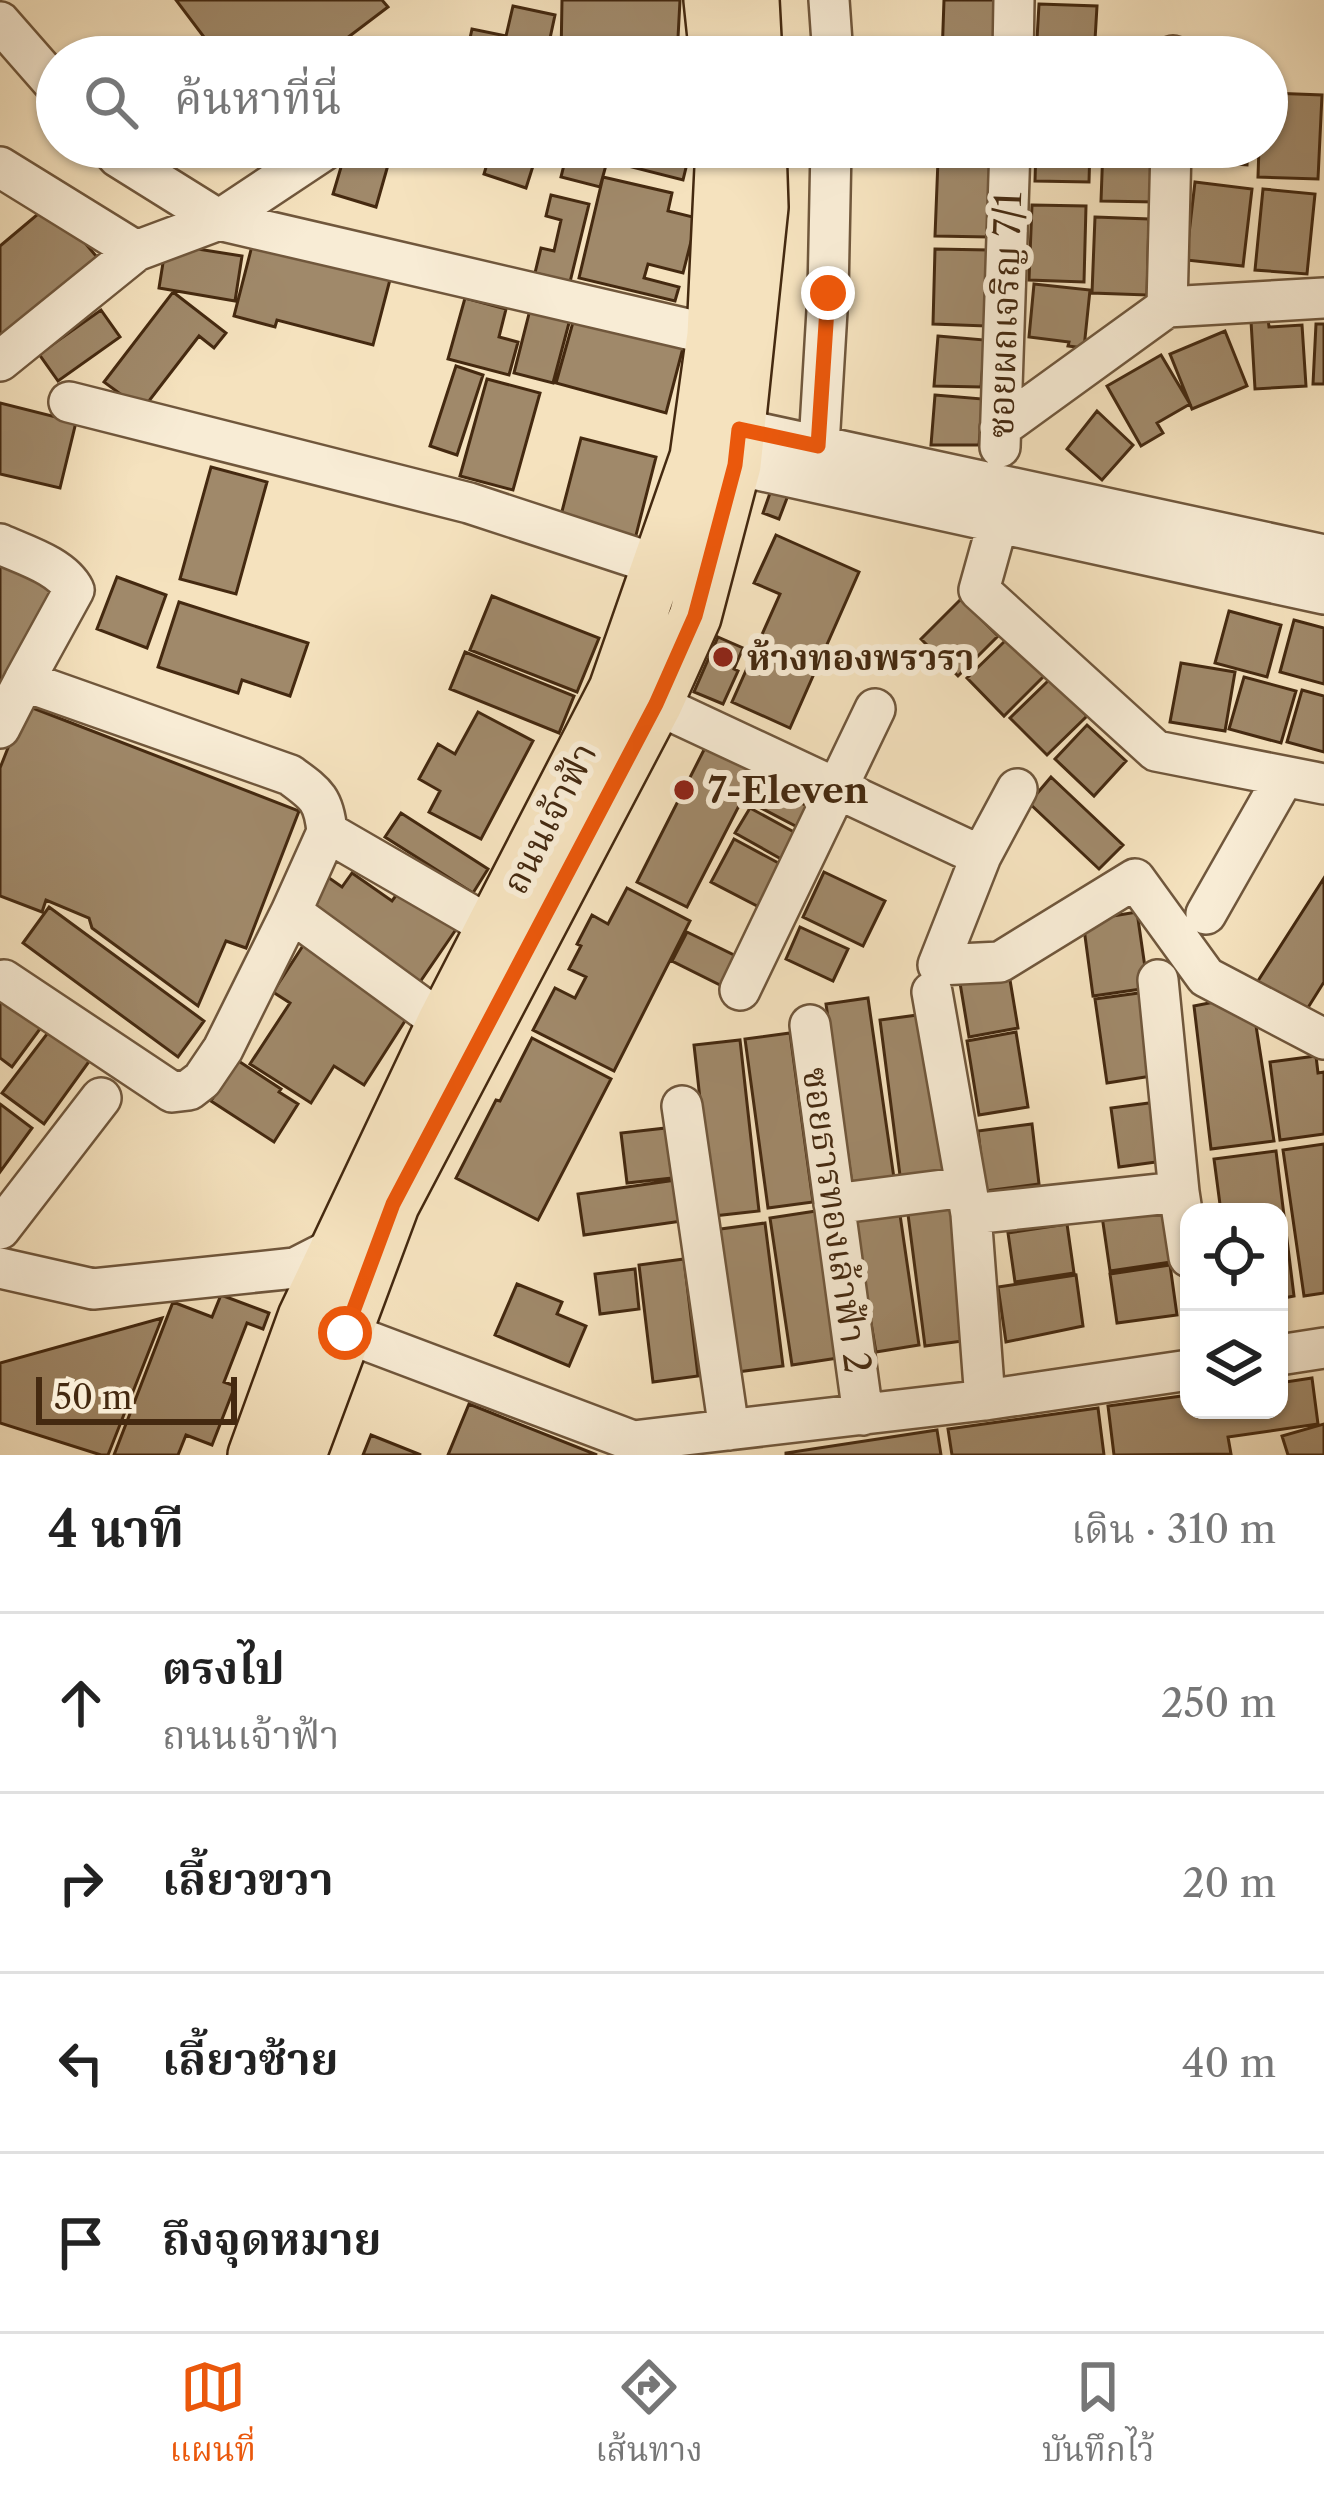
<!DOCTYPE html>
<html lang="th">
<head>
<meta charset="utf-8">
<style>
	:root { --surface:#fff; --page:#f2f2f2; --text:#222; --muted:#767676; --line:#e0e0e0; --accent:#ea580c }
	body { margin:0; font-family:"Libre Caslon Text","Noto Serif Thai",serif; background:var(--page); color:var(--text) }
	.controls { position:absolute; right:36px; bottom:36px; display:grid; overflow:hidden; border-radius:24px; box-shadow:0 3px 9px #0004 }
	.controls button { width:108px; height:108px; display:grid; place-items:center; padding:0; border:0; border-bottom:3px solid var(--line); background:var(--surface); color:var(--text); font:60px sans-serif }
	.scale { position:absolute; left:36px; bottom:30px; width:201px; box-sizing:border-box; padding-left:12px; border:6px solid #442910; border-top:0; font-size:33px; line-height:42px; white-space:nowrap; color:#442910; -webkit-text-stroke:9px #f8ecd5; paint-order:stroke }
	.stop { position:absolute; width:36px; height:36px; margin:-27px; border:9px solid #ea580c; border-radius:50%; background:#fff }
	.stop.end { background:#ea580c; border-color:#fff; box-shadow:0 3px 12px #0008 }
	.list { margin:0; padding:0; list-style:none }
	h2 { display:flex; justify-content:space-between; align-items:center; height:156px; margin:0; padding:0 48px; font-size:51px }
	h2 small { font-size:39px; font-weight:400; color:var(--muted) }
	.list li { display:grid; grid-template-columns:78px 1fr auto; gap:36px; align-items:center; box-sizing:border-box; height:180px; padding:0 48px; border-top:3px solid var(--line) }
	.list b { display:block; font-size:45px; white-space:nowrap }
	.list p { margin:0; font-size:39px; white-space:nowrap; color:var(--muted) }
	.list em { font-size:39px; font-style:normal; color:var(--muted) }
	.icon { flex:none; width:66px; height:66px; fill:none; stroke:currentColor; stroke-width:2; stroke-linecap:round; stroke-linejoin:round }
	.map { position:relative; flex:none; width:1324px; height:1455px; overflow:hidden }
	.search { position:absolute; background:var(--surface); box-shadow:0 3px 9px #0004; left:36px; right:36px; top:36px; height:132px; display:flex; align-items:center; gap:30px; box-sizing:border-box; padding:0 42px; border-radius:66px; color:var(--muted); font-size:45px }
	.sheet { height:876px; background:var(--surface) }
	nav { display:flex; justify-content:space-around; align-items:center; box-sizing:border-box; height:168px; border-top:3px solid var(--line); background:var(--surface); font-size:33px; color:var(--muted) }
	nav a { display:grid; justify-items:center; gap:6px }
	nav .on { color:var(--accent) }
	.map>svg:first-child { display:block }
	.building { fill:#a0896a; stroke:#442910; stroke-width:3 }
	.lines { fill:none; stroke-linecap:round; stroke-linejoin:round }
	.minor-casing { stroke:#70573c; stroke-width:44 }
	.major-casing { stroke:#442910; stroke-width:56 }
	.minor { stroke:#f8ecd5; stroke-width:39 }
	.major { stroke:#f5e2be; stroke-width:51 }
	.route { stroke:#ea580c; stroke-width:15 }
	.poi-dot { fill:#8f2418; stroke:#f8ecd5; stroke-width:4.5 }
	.labels { text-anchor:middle; stroke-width:12; stroke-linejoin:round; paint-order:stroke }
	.street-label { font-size:36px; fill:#442910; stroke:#f8ecd5 }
	.poi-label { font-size:36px; font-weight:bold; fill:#442910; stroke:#f8ecd5; text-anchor:start }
</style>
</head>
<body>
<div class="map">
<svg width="1324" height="1455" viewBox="0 0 1324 1455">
	<rect width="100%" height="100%" fill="#f5e2be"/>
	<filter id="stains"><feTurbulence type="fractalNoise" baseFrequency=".00167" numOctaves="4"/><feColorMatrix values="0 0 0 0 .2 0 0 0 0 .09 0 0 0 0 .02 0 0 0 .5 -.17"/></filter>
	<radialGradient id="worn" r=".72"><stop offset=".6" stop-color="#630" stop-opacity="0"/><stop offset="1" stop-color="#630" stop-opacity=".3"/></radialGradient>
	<path class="building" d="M176 0H382L388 7 322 57H219Z
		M562 0H680L677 57H561Z
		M944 0H999L997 57H942Z
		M1039 4 1097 6 1094 57H1036Z
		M513 6 555 15 546 57H466L472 29 506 36Z
		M1102 38 1156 39V57H1102Z
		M1267 93 1322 95 1318 179 1258 177 1259 147H1267Z
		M347 147 390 158 376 207 333 194Z
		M492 147H539L526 188 484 174Z
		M544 147H611L600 187 561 177 566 157 543 151Z
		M616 147H691L683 180 612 162Z
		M1036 147H1090L1089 182 1035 181Z
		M1103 147H1157L1155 202 1101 201Z
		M1197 147H1248L1247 165 1196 161Z
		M938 160 992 161 989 237 935 236Z
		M603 177 672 193 668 211 697 218 683 273 648 264 644 278 679 287 675 301 579 278Z
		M1195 182 1252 189 1243 266 1186 260Z
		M1263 189 1315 194 1307 274 1255 270Z
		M551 195 589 204 570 282 535 273 541 248 554 251 561 220 546 216Z
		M51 203 102 263 0 350V246Z
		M1032 205 1086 206 1084 282 1029 280Z
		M1095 217 1149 219 1147 295 1092 293Z
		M254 238 392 272 373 345 277 320 275 327 234 316Z
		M166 244 242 256 235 301 159 288Z
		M935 249 989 250 986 326 933 324Z
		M1034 284 1090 290 1084 348 1068 346 1069 342 1029 337Z
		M173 292 226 333 214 348 199 336 142 410 104 382Z
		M465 298 506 309 499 337 518 342 509 375 448 359Z
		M533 298 573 308 553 383 514 373Z
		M101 310 120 337 58 381 39 354Z
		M575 315 684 344 666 413 556 383Z
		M1268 319 1269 327 1302 325 1306 386 1255 389 1251 321Z
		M1316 324H1324V384H1313Z
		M1225 331 1247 386 1192 409 1170 354Z
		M938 336 985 340 981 387 934 386Z
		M1161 355 1190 404 1157 423 1163 433 1141 446 1107 386Z
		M456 366 483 375 457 455 430 446Z
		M487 379 540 393 513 490 460 476Z
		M935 395 983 399 979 445H931Z
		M0 403 76 422 60 488 0 474Z
		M1097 411 1133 445 1102 480 1067 449Z
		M581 438 656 457 635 539 560 519Z
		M211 467 267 482 236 594 180 579Z
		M775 479 792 485 779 519 763 513Z
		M776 535 859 572 790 728 732 702 780 594 754 583Z
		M0 558 63 592 0 710Z
		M117 577 166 595 147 648 97 629Z
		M492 596 599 638 577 692 470 650Z
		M961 599 998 636 958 676 921 639Z
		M179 602 308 643 290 696 242 680 238 693 158 667Z
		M1229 611 1281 625 1267 677 1215 663Z
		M1294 620 1324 628V684L1280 672Z
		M718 637 743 648 734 669 738 671 723 704 694 692Z
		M1007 639 1044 676 1004 716 967 678Z
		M465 652 574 696 559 733 450 689Z
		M1181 663 1235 672 1225 731 1170 722Z
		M1244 677 1296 691 1281 743 1229 729Z
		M1050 679 1087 716 1047 755 1010 718Z
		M1302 690 1324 696V752L1287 742Z
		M25 705 299 811 246 948 226 941 198 1006 92 928 89 918 46 900 42 912 0 896V768Z
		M478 712 533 741 481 839 429 812 440 791 419 779 438 744 455 754Z
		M1087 725 1126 761 1094 796 1055 759Z
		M712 734 763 759 687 907 637 882Z
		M1051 777 1123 845 1099 869 1029 803Z
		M772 787 816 811 805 831 761 808Z
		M750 808 805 838 790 864 735 833Z
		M401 813 488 869 473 893 385 837Z
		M734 839 784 866 761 908 711 882Z
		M824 872 885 901 863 946 803 917Z
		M352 873 392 901 400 890 457 928 420 982 305 905 325 875 342 887Z
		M1324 878V982L1304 1014 1256 984Z
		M627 888 690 921 614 1071 533 1030 555 988 575 998 586 977 569 969 581 946 577 944 592 915 608 924Z
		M49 907 204 1021 178 1057 23 943Z
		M1137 912 1148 988 1093 996 1083 921Z
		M800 927 848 949 833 981 786 959Z
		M687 932 738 957 724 987 672 961Z
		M306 941 412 1010 364 1085 334 1066 311 1103 250 1064 290 1003 273 992Z
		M1008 968 1018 1028 969 1037 959 977Z
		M0 983 48 1018 12 1067 0 1058Z
		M1146 992 1158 1075 1107 1083 1095 999Z
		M868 998 896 1192 854 1198 826 1004Z
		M1224 1000 1254 1013 1274 1141 1211 1149 1194 1006Z
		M925 1014 948 1184 902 1191 880 1020Z
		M53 1026 93 1056 44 1124 2 1093Z
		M1016 1032 1028 1107 979 1115 967 1041Z
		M790 1033 813 1202 768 1208 745 1039Z
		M532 1038 611 1079 538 1220 456 1178 496 1100 500 1101Z
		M740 1040 759 1211 713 1216 694 1045Z
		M1316 1056 1318 1073 1324 1072V1134L1280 1140 1270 1062Z
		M237 1060 281 1089 279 1092 298 1104 274 1142 211 1101Z
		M1164 1101 1171 1160 1119 1167 1111 1108Z
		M0 1104 32 1128 0 1172Z
		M1032 1124 1039 1184 985 1191 978 1131Z
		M666 1128 672 1178 627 1183 621 1133Z
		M1324 1144V1293L1304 1296 1283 1150Z
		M1276 1151 1294 1296 1279 1299V1212H1221L1214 1159Z
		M676 1180 682 1221 584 1235 578 1194Z
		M952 1193 970 1340 925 1346 906 1199Z
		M898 1201 919 1345 876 1352 851 1208Z
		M1163 1206 1171 1262 1110 1271 1102 1216Z
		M816 1211 838 1358 792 1365 770 1218Z
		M765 1223 783 1366 737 1372 713 1230Z
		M1067 1224 1074 1273 1015 1282 1008 1233Z
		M684 1259 698 1376 653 1382 639 1265Z
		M1170 1265 1177 1315 1117 1323 1110 1274Z
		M635 1269 639 1309 600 1314 595 1274Z
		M1076 1275 1083 1326 1006 1342 998 1287Z
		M517 1284 562 1302 557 1314 586 1326 569 1366 495 1335Z
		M221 1295 269 1313 263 1329 247 1323 224 1382 235 1386 212 1445 186 1435 178 1455H114L173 1302 212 1317Z
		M162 1318 108 1455H101L0 1423V1363Z
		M1312 1378 1318 1424 1228 1437 1231 1454 1114 1455 1108 1406 1189 1395V1410H1279V1383Z
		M469 1404 597 1455H448Z
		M1098 1408 1104 1455H952L948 1429Z
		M1324 1424V1455H1288L1282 1436Z
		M937 1430 941 1455H786V1453Z
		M371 1435 421 1455H363Z"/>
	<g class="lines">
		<g class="minor-casing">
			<path id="minor" d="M829 0 833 57
				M0 22 57 87
				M1013 57 1014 0
				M1173 57V56
				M109 147 118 157 219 220 713 335
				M0 167 136 251
				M1167 307 1171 147
				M0 361 136 251 219 220 329 147
				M69 402 469 503 658 565
				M713 423 1324 555
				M1000 428 1167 307 1324 298
				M819 445 828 294 831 147
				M1000 447 1010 147
				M708 459 1324 594
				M998 522 979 590 1156 751 1324 784
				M0 544C24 555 62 566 74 590L24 681 290 775C316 794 324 799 327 832L493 928
				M656 704 981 856
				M0 728 24 681
				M1017 789 981 856 938 965 1000 962 1135 879 1206 977 1324 1039
				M327 832 291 912 443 1023
				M1206 914 1284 777
				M4 980 172 1092 189 1090 202 1080 223 1049 291 912
				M1158 980 1179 1192 1189 1257
				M740 990 875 709
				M932 992 971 1214 985 1400
				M810 1025 863 1415
				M682 1106 729 1430
				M834 1204 966 1187
				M971 1214 1179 1192
				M0 1229 101 1098
				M0 1268 93 1289 295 1268 338 1246
				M320 1323 633 1441 985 1400 1189 1370
				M1279 1355 1324 1348"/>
		</g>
		<g class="major-casing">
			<path id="major" d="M710 0 716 57
				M753 0 756 57
				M254 1455 304 1317 443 1023 615 689 696 457 713 335 722 147
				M300 1455 393 1205 656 704 695 617 735 465 762 207 760 147"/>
		</g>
		<use href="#minor" class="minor"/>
		<use href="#major" class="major"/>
	</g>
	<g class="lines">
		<path class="route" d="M345 1333 393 1204 656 704 695 616 735 465 739 429 818 446 828 293"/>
	</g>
	<g class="poi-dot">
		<circle cx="723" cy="657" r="12"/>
		<circle cx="684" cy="790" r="12"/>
	</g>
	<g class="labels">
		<g class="street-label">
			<text transform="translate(1004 315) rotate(-88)" y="13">ซอยผถเจริญ 7/1</text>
			<text transform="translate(549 818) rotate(-63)" y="13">ถนนเจ้าฟ้า</text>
			<text transform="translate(837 1220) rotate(82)" y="13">ซอยธารทองเล้าฟ้า 2</text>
		</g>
		<g class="poi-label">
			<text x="747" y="670">ห้างทองพรวรา</text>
			<text x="708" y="803">7-Eleven</text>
		</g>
	</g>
	<rect width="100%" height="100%" filter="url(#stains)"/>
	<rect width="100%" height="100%" fill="url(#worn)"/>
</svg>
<div class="controls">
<button><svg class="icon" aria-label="locate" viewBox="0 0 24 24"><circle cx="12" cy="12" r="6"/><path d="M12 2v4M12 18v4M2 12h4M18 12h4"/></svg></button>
<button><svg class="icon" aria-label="layers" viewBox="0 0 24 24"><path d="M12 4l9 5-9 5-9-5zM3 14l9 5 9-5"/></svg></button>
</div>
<div class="scale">50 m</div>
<div class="stop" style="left:345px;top:1333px"></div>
<div class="stop end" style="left:828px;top:293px"></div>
<div class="search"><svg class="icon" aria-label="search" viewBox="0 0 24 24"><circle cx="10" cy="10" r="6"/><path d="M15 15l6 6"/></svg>ค้นหาที่นี่</div>
</div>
<section class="sheet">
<h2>4 นาที<small>เดิน · 310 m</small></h2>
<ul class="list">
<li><svg class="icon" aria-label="ahead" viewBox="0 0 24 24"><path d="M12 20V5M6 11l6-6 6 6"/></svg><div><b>ตรงไป</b><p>ถนนเจ้าฟ้า</p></div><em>250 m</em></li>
<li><svg class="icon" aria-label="right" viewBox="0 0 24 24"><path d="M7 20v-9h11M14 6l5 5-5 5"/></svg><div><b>เลี้ยวขวา</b></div><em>20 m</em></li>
<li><svg class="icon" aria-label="left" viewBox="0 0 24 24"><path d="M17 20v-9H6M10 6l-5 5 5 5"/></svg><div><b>เลี้ยวซ้าย</b></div><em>40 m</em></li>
<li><svg class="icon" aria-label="arrive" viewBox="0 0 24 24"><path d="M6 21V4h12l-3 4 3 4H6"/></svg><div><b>ถึงจุดหมาย</b></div></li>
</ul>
</section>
<nav>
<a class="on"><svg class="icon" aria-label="map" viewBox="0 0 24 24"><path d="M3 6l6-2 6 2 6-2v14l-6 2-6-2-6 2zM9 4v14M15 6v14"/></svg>แผนที่</a>
<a><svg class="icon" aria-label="directions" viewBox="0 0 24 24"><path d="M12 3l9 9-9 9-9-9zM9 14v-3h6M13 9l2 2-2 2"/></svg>เส้นทาง</a>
<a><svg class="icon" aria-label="saved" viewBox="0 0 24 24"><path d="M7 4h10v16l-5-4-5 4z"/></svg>บันทึกไว้</a>
</nav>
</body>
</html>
